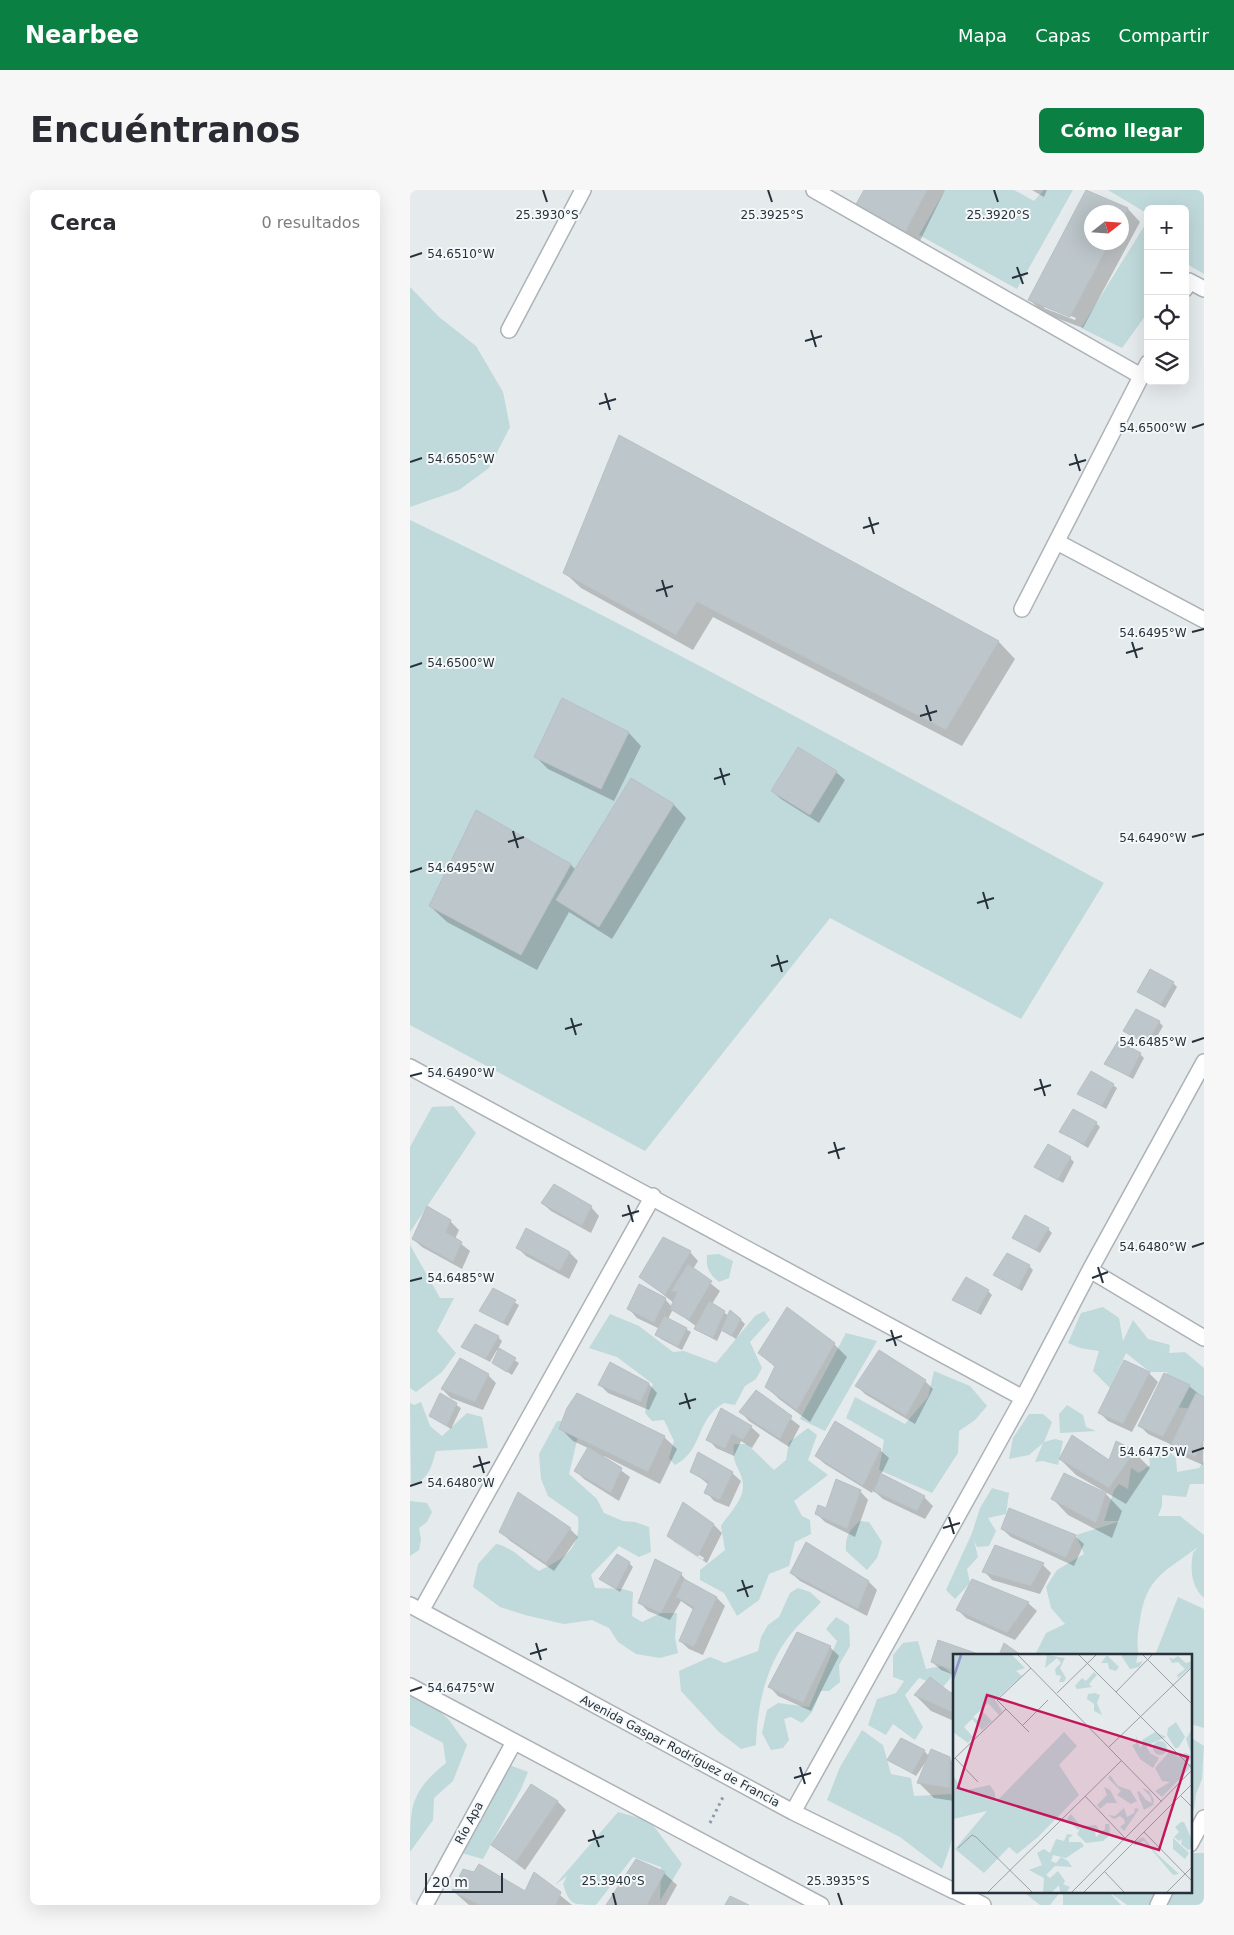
<!DOCTYPE html>
<html lang="es">
<head>
<meta charset="utf-8">
<style>
	:root { --surface:#fff; --page:#f7f7f7; --text:#2b2b33; --muted:#7c7c81; --line:#e1e1e2; --accent:#0b8043 }
	body { margin:0; font-family:"DejaVu Sans",sans-serif; background:var(--page); color:var(--text) }
	.controls { position:absolute; right:15px; top:15px; display:grid; overflow:hidden; border-radius:8px; box-shadow:0 5px 20px #0002 }
	.controls button { width:45px; height:45px; display:grid; place-items:center; padding:0; border:0; border-bottom:1px solid var(--line); background:var(--surface); color:var(--text); font:25px sans-serif }
	.compass { position:absolute; left:674px; top:15px; width:45px; height:45px; border-radius:50%; background:var(--surface); box-shadow:0 5px 20px #0002; rotate:73deg }
	.scale { position:absolute; left:15px; bottom:12px; width:78px; box-sizing:border-box; padding-left:5px; border:2px solid #26313c; border-top:0; font-size:14px; line-height:18px; white-space:nowrap; color:#26313c; -webkit-text-stroke:4px #f5f8f9; paint-order:stroke }
	.list { margin:0; padding:0; list-style:none }
	h2 { display:flex; justify-content:space-between; align-items:center; height:65px; margin:0; padding:0 20px; font-size:21px }
	h2 small { font-size:16px; font-weight:400; color:var(--muted) }
	.icon { flex:none; width:28px; height:28px; fill:none; stroke:currentColor; stroke-width:2; stroke-linecap:round; stroke-linejoin:round }
	.map { position:relative; flex:none; width:794px; height:1715px; overflow:hidden; border-radius:8px }
	header { display:flex; align-items:center; gap:30px; box-sizing:border-box; height:70px; padding:0 25px; background:var(--accent); color:#fff }
	header strong { font-size:24px }
	nav { display:flex; gap:28px; margin-inline-start:auto; font-size:18px }
	.intro { display:flex; align-items:center; justify-content:space-between; box-sizing:border-box; height:120px; padding:0 30px }
	h1 { margin:0; font-size:35px }
	.button { padding:12px 22px; border-radius:8px; background:var(--accent); color:#fff; font-size:18px; font-weight:700 }
	main { display:flex; gap:30px; padding:0 30px }
	aside { flex:1; background:var(--surface); border-radius:8px; box-shadow:0 5px 20px #0002 }
	.map>svg:first-child { display:block }
	.green { fill:#c0d9db }
	.shadow { fill:#0003; fill-rule:evenodd }
	.building { fill:#bdc6ca; stroke:#b8c0c5 }
	.lines { fill:none; stroke-linecap:round; stroke-linejoin:round }
	.minor-casing { stroke:#acb2b7; stroke-width:18 }
	.path { stroke:#899cac; stroke-width:3; stroke-dasharray:2.5 4; stroke-linecap:butt }
	.minor { stroke:#fff; stroke-width:15 }
	.ticks { fill:none; stroke:#26313c; stroke-width:2 }
	.labels { text-anchor:middle; stroke-width:4; stroke-linejoin:round; paint-order:stroke }
	.street-label { font-size:12px; fill:#26313c; stroke:#f5f8f9 }
	.inset-river { fill:none; stroke:#9397cb; stroke-width:2.5 }
	.inset-road { fill:none; stroke:#99a0a6; stroke-width:1 }
	.view { fill:#c2185b; fill-opacity:0.15; stroke:#c2185b; stroke-width:2.5 }
	.inset-edge { fill:none; stroke:#26313c; stroke-width:2.5 }
	.ticks-label { font-size:12px; text-anchor:middle; fill:#26313c; stroke:#f5f8f9; stroke-width:4; stroke-linejoin:round; paint-order:stroke }
</style>
</head>
<body>
<header>
<strong>Nearbee</strong>
<nav><a>Mapa</a><a>Capas</a><a>Compartir</a></nav>
</header>
<div class="intro"><h1>Encuéntranos</h1><a class="button">Cómo llegar</a></div>
<main>
<aside>
<h2>Cerca<small>0 resultados</small></h2>
<ul class="list">
</ul>
</aside>
<div class="map">
<svg width="794" height="1715" viewBox="0 0 794 1715">
	<rect width="100%" height="100%" fill="#e5eaec"/>
	<path class="green" d="M535 0H604L624 11 634 0H663L607 99 509 45Z
		M698 0H794V84L775 73V19H738V24Z
		M738 30V122L712 158 671 138Z
		M0 97 29 127 66 156 93 202 100 237 79 278 49 300 0 317Z
		M0 330C236 443 464 569 694 693L611 829 420 728 235 961 0 835Z
		M43 916 66 943 0 1042V957L22 917Z
		M0 1055 30 1108H44L27 1141 46 1163 32 1182 6 1202 0 1198Z
		M309 1064 323 1071 319 1088 309 1092C299 1084 296 1078 297 1065Z
		M693 1117 709 1128 713 1151 723 1130 738 1149 760 1155 759 1163 775 1162 794 1178V1206L786 1219 752 1216 757 1182H740L716 1163 700 1198 683 1181 689 1161 670 1158 658 1153 671 1123Z
		M354 1121 360 1130 340 1152 352 1178 346 1189 335 1196 325 1215 314 1213C285 1229 294 1260 265 1275L259 1268 264 1251 254 1230 242 1231 235 1223 238 1207 243 1194 207 1167 179 1158 200 1124 229 1136 263 1162 274 1161 306 1173 345 1126Z
		M436 1143 467 1151 415 1241 390 1229Z
		M524 1181 560 1196 577 1216 565 1230 549 1241 548 1263 522 1303 469 1280 474 1250 436 1228 445 1207 495 1234 518 1207Z
		M11 1212 20 1236 32 1246 57 1223 72 1227 78 1258 26 1261C20 1281 19 1287 1 1297L0 1213 4 1215Z
		M657 1215 673 1225 676 1237 686 1241 650 1243 649 1224Z
		M619 1224H633L642 1232 634 1252 645 1249 653 1251 648 1275 633 1271 625 1272 633 1253 619 1265 599 1269 603 1248Z
		M147 1231H158L168 1246 159 1284 187 1309 194 1323 213 1331 225 1332 239 1337 241 1362 229 1367 209 1356 181 1385 185 1398 213 1399 223 1402 222 1426 232 1432 251 1423H267L265 1448 268 1463 250 1468 226 1464 208 1452 199 1438 182 1430 154 1434 115 1425 90 1417 63 1397 68 1374 86 1354C103 1357 114 1372 129 1381 154 1368 171 1360 168 1327L138 1306 131 1289 129 1264Z
		M398 1238 407 1245 398 1270 418 1285 384 1311 392 1326 400 1330 401 1344 385 1352 379 1376 359 1384 349 1410 327 1426 314 1403 290 1390V1380L315 1360 311 1336C318 1325 334 1310 333 1295 332 1278 321 1277 324 1254H337L364 1280 376 1270 379 1252Z
		M753 1255 766 1268 767 1282 789 1278 794 1271V1294H780L776 1307 752 1305V1316L748 1326H770L794 1345V1408C781 1397 780 1378 783 1363L788 1357C756 1381 736 1387 730 1430 728 1442 726 1453 729 1465H625L636 1443 655 1434 641 1418 636 1397 647 1380 674 1364 666 1345 711 1331H694L704 1300 709 1294 718 1299 721 1278 729 1283 740 1275 739 1267Z
		M582 1298 599 1303 596 1324 578 1328 586 1341 579 1356 567 1357 564 1350 568 1367 557 1379 560 1393 545 1409 536 1400 562 1343 570 1318Z
		M0 1311 17 1313 22 1322 17 1332 9 1338 11 1349 9 1360 0 1366Z
		M450 1331 459 1332 472 1352 467 1368 457 1380 436 1361C435 1347 439 1340 450 1331Z
		M388 1398 400 1402 411 1412C400 1424 386 1436 377 1449 355 1479 347 1518 346 1555L331 1559 309 1542 271 1501 269 1481 300 1467 315 1473 348 1461 351 1447 358 1435 369 1427 380 1403Z
		M768 1407 794 1419V1538L780 1534V1465H745Z
		M426 1427 439 1435 440 1456 429 1475 430 1492 419 1501H411L402 1522 392 1533 381 1527 374 1529 379 1550 373 1558 361 1560 352 1543 357 1520 368 1513 399 1517 427 1451 416 1439Z
		M508 1451 516 1479 532 1476 543 1485 533 1497 509 1488 495 1505 513 1537 505 1550 483 1534 476 1545 458 1535 467 1509 486 1503 494 1491 483 1487V1465L493 1453Z
		M10 1502 39 1530 57 1555 43 1591 24 1608 23 1630 0 1662C0 1617 0 1602 36 1573L33 1553 0 1535V1503Z
		M452 1540 473 1555 481 1584 501 1588 504 1606 541 1604C549 1632 542 1653 532 1679L490 1647 417 1610 430 1577Z
		M780 1547 794 1556 792 1589 786 1604 784 1620 780 1621Z
		M97 1574 118 1582 111 1599 73 1669 44 1661Z
		M208 1622 240 1631 272 1674 250 1711 251 1677 223 1667 186 1715C162 1715 160 1715 153 1694L157 1686 145 1695Z
		M780 1663H794V1715H753L751 1701H780Z
		M612 1701H651L640 1715H630Z
		M653 1701H747L740 1715H717L699 1702 711 1715H653Z"/>
	<path class="shadow" d="M455 0H535L507 57Z
		M622 0H637L634 7Z
		M677 1 718 19 730 32 673 138 633 123 620 110ZM682 22H712V52H682ZM634 115 666 128 665 130 634 118Z
		M210 246 589 452 605 469 552 556 303 427 283 460 171 398 154 382Z
		M153 510 219 543 231 556 204 611 138 579 126 567Z
		M426 582 435 590 409 633 371 609 362 601Z
		M222 589 264 615 276 628 202 749 159 722 127 780 37 732 20 716 67 622 161 675 166 680Z
		M763 793 767 797 755 818 728 802Z
		M749 832 753 836 741 857 714 841Z
		M730 864 734 868 723 889 696 874Z
		M703 895 707 898 696 919 669 903Z
		M686 933 690 937 678 958 651 942Z
		M660 968 664 972 653 993 625 977Z
		M132 1013 181 1017 189 1026 181 1043 141 1021Z
		M40 1031 49 1040 45 1049 60 1061 52 1079 12 1057 3 1049Z
		M117 1039 160 1063 168 1071 159 1089 116 1066 108 1058Z
		M638 1039 642 1043 630 1063 603 1048Z
		M280 1062 288 1071 283 1079 310 1101 302 1114 319 1126 331 1130 335 1134 326 1149 312 1140 307 1151 290 1142 287 1137 263 1119 258 1129 281 1142 272 1160 251 1149 247 1145 250 1139 227 1128 219 1119 255 1109 262 1117 264 1113 231 1087Z
		M619 1076 623 1080 612 1101 585 1085Z
		M83 1100 109 1115 98 1136 70 1121Z
		M578 1101 582 1105 571 1125 544 1110Z
		M88 1147 92 1151 88 1159 109 1173 102 1185 83 1172 89 1161 87 1160 80 1172 53 1157Z
		M424 1154 437 1167 400 1232 369 1209 356 1196 365 1177 350 1163Z
		M200 1174 239 1194 247 1203 239 1220 198 1203 190 1195Z
		M739 1183 748 1192 722 1242 698 1231 690 1223Z
		M78 1185 86 1193 73 1220 41 1208 32 1199Z
		M755 1185 779 1196 794 1208 793 1275 770 1265 762 1255 738 1244 730 1236Z
		M515 1191 523 1199 505 1234 455 1204 447 1196Z
		M346 1202 390 1236 379 1257 339 1231 331 1222Z
		M31 1205 51 1218 41 1239 20 1226Z
		M341 1237 350 1245 342 1258 331 1251 324 1266 306 1258 298 1249Z
		M150 1238 254 1247 267 1259 250 1294 194 1266V1268L220 1287 209 1311 174 1289 166 1281 178 1258 163 1251Z
		M470 1260 479 1268 468 1291 514 1307 523 1316 515 1329 473 1309 463 1300 462 1303 415 1274 406 1266Z
		M724 1262 740 1278 716 1314 666 1285 650 1269 700 1272Z
		M282 1281 322 1283 331 1291 319 1317 304 1311 296 1302 299 1295Z
		M450 1301 458 1310 445 1347 415 1332 407 1324Z
		M696 1304 712 1321 702 1348 658 1325 642 1308Z
		M304 1335 312 1343 297 1373 267 1354 259 1346ZM266 1350 294 1368 293 1370 266 1353Z
		M160 1339 168 1347 144 1381 99 1350 91 1341Z
		M592 1339 665 1346 674 1354 664 1376 601 1347Z
		M246 1371 271 1384 279 1394 307 1408 315 1416 293 1465 279 1459 270 1451 284 1420 271 1411 260 1430 238 1421 229 1412Z
		M219 1373 223 1377 210 1402 191 1389Z
		M633 1375 641 1383 630 1404 582 1390 574 1381Z
		M381 1383 459 1392 467 1400 457 1426 390 1391Z
		M563 1390 618 1413 627 1421 605 1450 556 1428 548 1420Z
		M529 1452 567 1465H544V1485L531 1480 522 1472Z
		M420 1457 429 1466 401 1521 368 1506 360 1497Z
		M544 1502V1531L521 1521 505 1505Z
		M514 1561 519 1566 539 1568 544 1573V1611L524 1608 508 1592 519 1567 506 1586 479 1570Z
		M121 1596 148 1612 156 1620 115 1680 82 1655Z
		M254 1683 267 1695 256 1715H197Z
		M124 1684 162 1715H59L43 1701 115 1703Z"/>
	<path class="building" d="M454 0H517L494 45 445 16Z
		M676 0 718 18 712 31V22H682V52H700L660 127 618 110Z
		M209 245 589 451 536 540 287 412 266 445 153 383Z
		M152 508 219 542 191 599 124 567Z
		M388 557 427 581 400 625 361 601Z
		M221 588 264 614 189 737 146 710Z
		M66 620 161 674 111 765 19 716Z
		M740 779 764 792 751 814 727 802Z
		M726 819 750 831 737 854 713 841Z
		M708 851 731 863 719 886 694 874Z
		M681 881 704 894 692 916 667 904Z
		M663 919 687 932 674 954 649 942Z
		M638 954 661 967 648 990 624 977Z
		M144 994 182 1016 172 1036 131 1013Z
		M17 1016 41 1030 36 1042 52 1052 43 1072 2 1049Z
		M615 1025 639 1038 626 1060 602 1048Z
		M116 1038 160 1062 150 1081 106 1058Z
		M253 1047 281 1061 255 1105 229 1087Z
		M597 1063 620 1075 608 1098 583 1085Z
		M278 1074 302 1091 279 1130 260 1119 267 1102 261 1101Z
		M556 1087 579 1100 567 1122 542 1110Z
		M229 1094 256 1108 244 1133 217 1119Z
		M83 1098 106 1110 93 1133 69 1121Z
		M299 1111 315 1121 303 1148 284 1139Z
		M377 1117 425 1153 387 1220 355 1197 365 1176 348 1163Z
		M320 1120 331 1129 322 1146 311 1140Z
		M254 1126 277 1138 268 1157 245 1145Z
		M65 1134 89 1146 76 1169 51 1157Z
		M89 1158 106 1168 97 1182 82 1173Z
		M469 1160 516 1190 496 1226 445 1196Z
		M50 1168 79 1184 65 1212 31 1199Z
		M714 1170 740 1182 713 1234 688 1223Z
		M200 1172 239 1193 231 1212 188 1195Z
		M754 1183 780 1195 753 1247 728 1236Z
		M346 1200 382 1226 370 1249 329 1222Z
		M30 1203 47 1213 37 1236 19 1226Z
		M167 1203 255 1246 238 1282 149 1239 157 1218Z
		M786 1203 794 1207V1249L785 1267 760 1256Z
		M311 1218 342 1236 333 1250 322 1244 315 1259 296 1250Z
		M425 1231 471 1259 453 1296 405 1266Z
		M662 1245 699 1270 706 1251 725 1261 699 1298 649 1269Z
		M178 1257 212 1278 201 1303 164 1281Z
		M288 1262 323 1282 310 1310 294 1303 299 1292 280 1282Z
		M654 1283 696 1303 686 1333 641 1309Z
		M472 1284 515 1306 507 1321 463 1301Z
		M426 1289 451 1300 437 1339 405 1324 408 1315 416 1318Z
		M108 1302 161 1338 136 1373 89 1342Z
		M273 1312 304 1334 288 1366 257 1346Z
		M599 1318 666 1345 656 1368 591 1339Z
		M396 1352 459 1391 448 1419 380 1383Z
		M585 1355 634 1373 621 1396 572 1382Z
		M207 1364 220 1372 206 1399 189 1389Z
		M245 1369 272 1383 251 1423 228 1413Z
		M274 1389 307 1407 284 1457 269 1451 284 1417 266 1407Z
		M562 1389 619 1412 597 1443 546 1420Z
		M387 1442 421 1456 393 1513 358 1497Z
		M528 1450 571 1465H544V1480L532 1476 521 1472Z
		M594 1453 611 1465H589Z
		M520 1487 541 1503 544 1501V1523L504 1505Z
		M491 1548 515 1560 502 1583 477 1570Z
		M521 1559 540 1567V1598L507 1593Z
		M121 1594 148 1611 106 1672 81 1655Z
		M226 1669 255 1682 237 1715H196Z
		M69 1674 115 1701 124 1682 151 1702 146 1715H69L42 1701 53 1679 64 1682Z
		M320 1706 339 1715H315Z"/>
	<g class="lines">
		<g class="minor-casing">
			<path id="minor" d="M404 0 731 186
				M775 99 779 91 794 99
				M99 140 173 0
				M647 352 794 430
				M612 419 738 173
				M0 877 613 1208
				M680 1080 794 1148
				M0 1415 383 1622 544 1701
				M11 1421 243 1006
				M0 1496 411 1715
				M383 1622 613 1208 680 1080 794 872
				M780 1654 794 1628
				M545 1701 573 1715
				M15 1715 104 1552
				M748 1715 755 1701"/>
		</g>
		<path class="path" d="M300 1633 313 1607"/>
		<use href="#minor" class="minor"/>
	</g>
	<path class="ticks" d="M133 0 137 12M358 0 362 12M584 0 588 12M0 67 12 63M607 77 613 94M602 88 618 83M401 140 406 157M395 151 412 146M195 203 200 220M189 214 206 209M782 238 794 234M665 264 670 281M0 272 12 268M659 275 676 270M459 327 464 344M453 338 469 333M252 390 257 407M246 401 263 396M782 442 794 439M722 452 727 468M716 463 733 458M0 477 12 473M516 515 521 531M510 526 527 521M310 578 315 595M304 589 320 584M103 641 108 658M782 647 794 644M98 652 114 647M0 682 12 678M573 702 578 719M567 713 584 708M367 765 372 782M361 776 378 771M161 828 166 845M155 839 172 834M782 852 794 848M0 886 12 883M630 889 635 906M624 900 641 895M424 952 429 969M418 963 435 958M218 1015 223 1032M212 1026 229 1021M782 1057 794 1053M688 1077 693 1093M682 1088 698 1082M0 1091 12 1088M481 1140 486 1156M476 1151 492 1146M275 1203 280 1219M269 1214 286 1209M782 1262 794 1258M69 1266 74 1283M63 1277 80 1272M0 1296 12 1292M539 1327 544 1344M533 1338 550 1333M332 1390 338 1407M327 1401 343 1396M126 1453 131 1470M120 1464 137 1459M0 1501 12 1497M390 1577 395 1594M384 1588 401 1583M183 1640 189 1657M178 1651 194 1646M203 1703 206 1715M428 1703 432 1715"/>
	<g class="labels">
		<g class="street-label">
			<text transform="translate(270 1561) rotate(28)" y="4">Avenida Gaspar Rodríguez de Francia</text>
			<text transform="translate(59 1633) rotate(-62)" y="4">Río Apa</text>
		</g>
	</g>
	<g transform="translate(543 1464)">
		<rect width="239" height="239" fill="#e5eaec"/>
		<path d="M0 1H59L72 14 63 17 69 22 42 46 49 57 46 61 35 49 20 63 24 66 29 62 28 56 39 67 29 76 19 65 11 73 20 83 15 89 0 78ZM94 1 112 4 107 14 113 24 111 28H106L108 22 103 21 102 15 108 9 104 4 92 14ZM154 1 166 13 163 17 156 15 155 9H148ZM168 1H185L183 9 190 7 186 13 177 15ZM225 2 233 9 239 7V12L225 24 224 21 232 15 225 8 219 9 216 3 220 5ZM141 18 144 21 136 30 139 33 124 35 122 32 129 24 133 27ZM142 39 147 41 144 49 149 61 141 57V50L134 45 135 40ZM223 68 232 83 225 94H222L214 81 215 74ZM239 75V103L233 111 239 109V112L209 143 202 137 217 128 209 127 202 114 217 97 226 103 232 99 239 102 233 85ZM111 78 124 92 106 111 126 141 85 183 64 200 56 193 31 219 2 195 34 157 0 165V121L10 137 37 131 42 139V149ZM202 78 213 83 193 92 197 99 206 104 200 114 187 105 179 91 183 90V82L187 94 191 89 189 86ZM200 94a7 7 0 1 1 14 0a7 7 0 1 1-14 0ZM157 121 165 132 177 136 184 147 178 150 164 141 168 137 155 124ZM151 133 157 136 164 149H154L147 155 144 151 154 141ZM189 134 196 137 201 146 200 151 191 156 184 138 186 137 193 146 199 149 197 142ZM171 154 174 163 181 159 182 154 186 155 171 177 167 173 172 169 171 165 167 162 161 165 155 161 162 162ZM118 160 128 173 143 171 147 177H142L143 183 152 175V170H156L157 181 150 187 133 189 124 180 128 173 125 176 114 165ZM228 168H231L239 186V194L235 196 228 190 229 185 226 187 221 183 226 178 222 173ZM114 180 120 181 116 184V188H128L131 192 113 204 100 201 98 207 103 209 108 203 115 207 119 213 102 212 93 221 97 224 105 217 112 227 110 230 117 233 114 238H107L106 231 99 238H90L91 224 76 216 89 211 84 199 91 195 97 199 103 185 111 187ZM190 183 204 200 226 220 220 221 191 187 181 192 182 187ZM220 184 236 199 232 205 220 195Z" fill="#c0d9db"/>
		<path class="inset-river" d="M0 25 8 1"/>
		<path class="inset-road" d="M65 1 209 148M126 1 239 114M190 1 239 50M163 38 199 1M104 39 143 1M70 71 95 46M76 78 44 46 78 14M156 93 239 13M2 104 25 128M0 106 53 55M227 141 239 153M132 142 172 184M191 178 239 227M5 194 19 181 23 183 79 238M151 217 171 238M35 238 169 106M119 238 239 116M131 238 239 130M214 238 239 213"/>
		<path class="view" d="M34 41 235 103 206 196 5 134Z"/>
		<rect width="239" height="239" class="inset-edge"/>
	</g>
	<g class="ticks-label">
		<text x="137" y="29">25.3930°S</text>
		<text x="362" y="29">25.3925°S</text>
		<text x="588" y="29">25.3920°S</text>
		<text x="51" y="68">54.6510°W</text>
		<text x="743" y="242">54.6500°W</text>
		<text x="51" y="273">54.6505°W</text>
		<text x="743" y="447">54.6495°W</text>
		<text x="51" y="477">54.6500°W</text>
		<text x="743" y="652">54.6490°W</text>
		<text x="51" y="682">54.6495°W</text>
		<text x="743" y="856">54.6485°W</text>
		<text x="51" y="887">54.6490°W</text>
		<text x="743" y="1061">54.6480°W</text>
		<text x="51" y="1092">54.6485°W</text>
		<text x="743" y="1266">54.6475°W</text>
		<text x="51" y="1297">54.6480°W</text>
		<text x="51" y="1502">54.6475°W</text>
		<text x="203" y="1695">25.3940°S</text>
		<text x="428" y="1695">25.3935°S</text>
	</g>
</svg>
<div class="controls">
<button>+</button>
<button>−</button>
<button><svg class="icon" aria-label="locate" viewBox="0 0 24 24"><circle cx="12" cy="12" r="6"/><path d="M12 2v4M12 18v4M2 12h4M18 12h4"/></svg></button>
<button><svg class="icon" aria-label="layers" viewBox="0 0 24 24"><path d="M12 4l9 5-9 5-9-5zM3 14l9 5 9-5"/></svg></button>
</div>
<svg class="compass" viewBox="-18 -18 36 36"><path d="M0-13l5 13h-10z" fill="#e53935"/><path d="M0 13l5-13h-10z" fill="#7c7c81"/></svg>
<div class="scale">20 m</div>
</div>
</main>
</body>
</html>
